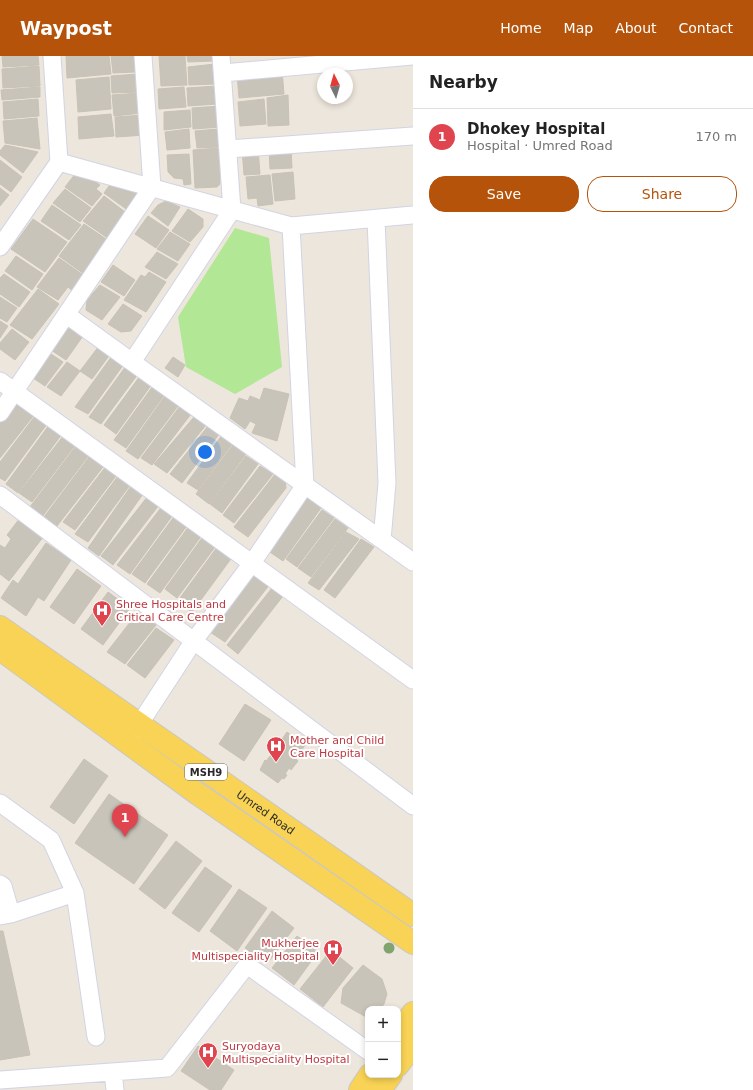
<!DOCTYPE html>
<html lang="en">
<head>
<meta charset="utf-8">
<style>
	:root { --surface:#fff; --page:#f6f6f6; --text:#222; --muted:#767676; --line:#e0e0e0; --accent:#b45309 }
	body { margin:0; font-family:"DejaVu Sans",sans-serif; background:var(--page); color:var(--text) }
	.controls { position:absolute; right:12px; bottom:12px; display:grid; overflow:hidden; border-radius:8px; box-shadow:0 2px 6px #0003 }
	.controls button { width:36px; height:36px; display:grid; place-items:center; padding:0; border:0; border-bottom:1px solid var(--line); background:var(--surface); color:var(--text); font:20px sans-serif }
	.compass { position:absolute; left:317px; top:12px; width:36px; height:36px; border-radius:50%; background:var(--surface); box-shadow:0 2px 6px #0003; rotate:355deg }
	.you { position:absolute; left:205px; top:396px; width:14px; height:14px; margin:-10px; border:3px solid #fff; border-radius:50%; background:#1a73e8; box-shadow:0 0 0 6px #1a73e833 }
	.badge { display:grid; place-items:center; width:26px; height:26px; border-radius:50%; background:var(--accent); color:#fff; font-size:13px; font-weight:700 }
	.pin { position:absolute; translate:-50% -33px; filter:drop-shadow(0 1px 2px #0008) }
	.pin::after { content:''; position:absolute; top:21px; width:14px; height:12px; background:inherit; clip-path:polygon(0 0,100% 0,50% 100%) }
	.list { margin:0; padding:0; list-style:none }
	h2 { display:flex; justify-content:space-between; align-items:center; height:52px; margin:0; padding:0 16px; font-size:17px }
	h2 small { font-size:13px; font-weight:400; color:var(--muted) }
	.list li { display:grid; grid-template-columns:26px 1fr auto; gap:12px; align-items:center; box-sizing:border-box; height:56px; padding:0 16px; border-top:1px solid var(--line) }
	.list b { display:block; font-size:15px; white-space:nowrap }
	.list p { margin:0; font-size:13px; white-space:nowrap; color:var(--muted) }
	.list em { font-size:13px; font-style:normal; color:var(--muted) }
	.actions { display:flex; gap:8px; padding:12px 16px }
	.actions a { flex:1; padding:9px 0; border:1px solid var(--accent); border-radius:16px; text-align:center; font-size:14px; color:var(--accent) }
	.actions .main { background:var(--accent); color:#fff }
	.map { position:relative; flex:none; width:413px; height:1034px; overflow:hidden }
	header { display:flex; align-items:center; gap:24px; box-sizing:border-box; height:56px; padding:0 20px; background:var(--accent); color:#fff }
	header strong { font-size:19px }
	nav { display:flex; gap:22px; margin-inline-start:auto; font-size:14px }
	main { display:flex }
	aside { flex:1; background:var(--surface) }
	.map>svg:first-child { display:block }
	.green { fill:#b1e795 }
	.building { fill:#c8c4ba; stroke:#c9c2b5 }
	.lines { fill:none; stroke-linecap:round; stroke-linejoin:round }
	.minor-casing { stroke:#d1d4e4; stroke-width:19 }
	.major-casing { stroke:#c8c8c8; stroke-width:24 }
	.minor { stroke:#fff; stroke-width:17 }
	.major { stroke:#f9d355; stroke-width:22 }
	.tree { fill:#81a36f }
	.labels { text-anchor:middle; stroke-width:4; stroke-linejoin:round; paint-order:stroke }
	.shield { fill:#fff; stroke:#6a6a6a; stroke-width:1 }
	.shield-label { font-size:10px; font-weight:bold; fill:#2a2a2a }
	.health-label { font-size:11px; fill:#be3a42; stroke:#fff; text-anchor:start }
	.street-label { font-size:11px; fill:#2a2a2a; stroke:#fff }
</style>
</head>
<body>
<header>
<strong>Waypost</strong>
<nav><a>Home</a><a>Map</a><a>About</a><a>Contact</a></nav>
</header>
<main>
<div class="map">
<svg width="413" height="1034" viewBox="0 0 413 1034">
	<rect width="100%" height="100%" fill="#ede6dc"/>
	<path class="green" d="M235 172 269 182 282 311 235 338 186 311 178 261Z"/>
	<path class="building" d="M2 0H38L39 9 3 11Z
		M66 0H109L111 18 67 22Z
		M111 0H135L136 16 113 17Z
		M159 0H185L187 29 161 30Z
		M187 0H212L213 5 188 6Z
		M215 8 216 28 189 29 188 11Z
		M39 10 40 30 3 32 2 13Z
		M282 14 284 38 239 42 237 18Z
		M138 18 140 36 112 37 111 20Z
		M109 21 111 53 78 56 76 24Z
		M216 30 217 48 188 50 187 32Z
		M40 31V41L2 44 1 34Z
		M184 31 186 51 159 53 158 33Z
		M140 37 142 57 114 60 112 39Z
		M288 39 289 69 268 70 267 42Z
		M38 43 39 60 4 63 3 46Z
		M264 43 266 68 240 70 238 46Z
		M220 50 222 71 193 73 192 52Z
		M190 54 191 71 164 74V56Z
		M111 58 114 80 79 83 78 61Z
		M143 59 145 79 116 81 115 61Z
		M37 62 40 93 5 87 3 65Z
		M189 73 190 92 167 94 165 76Z
		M218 73 219 91 197 92 195 75Z
		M5 89 15 91 38 96 23 117 0 99V95Z
		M219 92 220 128 217 131 195 132 193 94Z
		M258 92 260 118 244 119 242 93Z
		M291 92 292 112 270 113 269 94Z
		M189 98 191 128 184 129 183 123 174 122 168 116 167 99Z
		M0 104 22 121 11 136 0 128Z
		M82 116 100 129 96 133 102 138 92 150 65 131 76 117Z
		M293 116 295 143 275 145 272 118Z
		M270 119 273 148 258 150 257 142 248 143 246 121Z
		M114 123 141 137 129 155 104 137Z
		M0 132 9 139 0 150Z
		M65 133 91 152 80 166 53 147Z
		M104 140 129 159 109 183 83 165Z
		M166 145 180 151 168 170 151 157 158 149Z
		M52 149 81 169 69 184 41 165Z
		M188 153 203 163V171L190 186 172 175Z
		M148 160 169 174 156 192 135 178Z
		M33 163 67 186 45 216 11 193Z
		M84 168 109 185 84 218 59 200Z
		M170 176 190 188 178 205 157 193Z
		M157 196 178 208 166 223 145 211Z
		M16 200 43 218 32 234 5 215Z
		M59 202 86 221 74 236 68 231 58 244 37 231Z
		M113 209 135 224 124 240 101 226Z
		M149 216 166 226 146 256 124 244 141 219 145 221Z
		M4 218 30 236 19 251 0 238V222Z
		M100 229 120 241 102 264 86 254 87 244Z
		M38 233 59 248 32 283 10 269Z
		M0 241 17 252 7 266 0 262Z
		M123 248 142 260 131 275 121 276 108 268Z
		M0 265 8 270 0 282Z
		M68 271 83 280 66 304 51 294Z
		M12 273 29 286 15 304 0 293V287Z
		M99 290 111 297 92 323 80 315Z
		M48 296 63 306 45 330 30 320Z
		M112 300 124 308 88 358 75 351Z
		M173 301 185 309 178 321 165 312Z
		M67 306 80 315 61 340 47 331Z
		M126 310 138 318 101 368 89 361Z
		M140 320 152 328 116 378 104 369Z
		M153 330 165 338 126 392 114 384Z
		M264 332 289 338 277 385 252 377 256 368 250 365 245 373 230 362 239 342 248 345 250 340 260 344Z
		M165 340 178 350 138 403 126 395Z
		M17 346 38 354 0 402V367Z
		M180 350 191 358 152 409 141 402Z
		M35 360 47 368 5 425 0 422V406Z
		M194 361 206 369 167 417 154 408Z
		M52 365 65 374 18 437 6 428Z
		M208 370 220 377 182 427 170 418Z
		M64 379 76 388 32 446 19 437Z
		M222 379 233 387 198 434 187 427Z
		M79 386 92 395 42 461 30 451Z
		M233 389 246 398 209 448 196 438Z
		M92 397 106 407 57 470 44 461Z
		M246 400 258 408 222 457 210 448Z
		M107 409 119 416 75 474 63 466Z
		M260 410 273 418 234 467 223 459Z
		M276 417 285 424 286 432 248 481 234 471Z
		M118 420 130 429 88 486 75 478Z
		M131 430 143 438 99 500 88 492Z
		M148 440 159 449 113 509 101 500Z
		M306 441 321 452 283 505 267 494Z
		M160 453 172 460 130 518 117 509Z
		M322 454 334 462 297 511 286 503Z
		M176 458 189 467 145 527 132 518Z
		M20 462 44 480 9 525 0 518V489L5 492 11 483 7 479Z
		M335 463 348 472 311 521 298 512Z
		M189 470 202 479 160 537 147 528Z
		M346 476 359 483 319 534 308 527Z
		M202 482 215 491 177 542 165 533Z
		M361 483 374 491 335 542 324 534Z
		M46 487 71 504 44 545 38 541 26 560 1 542 13 524 18 528Z
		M218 490 233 500 192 556 177 546Z
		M77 513 101 530 74 568 50 551Z
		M253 515 270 528 225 586 207 574Z
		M272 532 283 540 238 598 227 589Z
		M108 536 130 552 103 589 81 573Z
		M138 556 156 569 125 608 107 596Z
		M156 572 174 584 145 622 127 609Z
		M245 648 271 664 244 705 219 688Z
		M287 676 305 689 296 703 298 705 291 714 289 712 285 718 287 719 284 723 282 722 278 727 260 714 265 704 266 705 271 699 269 697 274 690 276 692Z
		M84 703 108 720 74 768 50 751Z
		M109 738 168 779 134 828 75 787Z
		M176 785 202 805 165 853 139 833Z
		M205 811 232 830 199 876 172 857Z
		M239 833 267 852 237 895 210 875Z
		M272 855 294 872 267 908 245 892Z
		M0 875H3L30 999 0 1004Z
		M297 880 318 896 294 929 272 912Z
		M331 894 353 912 323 951 300 933Z
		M363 909 382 923 387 938 384 948 380 953H368V962L341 947 343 932Z
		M198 990 234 1014 221 1034H210L181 1015Z"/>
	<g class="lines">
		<g class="minor-casing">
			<path id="minor" d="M223 17 412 0
				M228 93 413 80
				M59 106 291 170 413 159
				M376 163 387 427 382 484
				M0 191 59 106 52 0
				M67 259 132 306 232 154 221 0
				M132 306 413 506
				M0 325 413 624
				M0 357 152 131 143 0
				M0 439 413 750
				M133 678 193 586 252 507 305 429 291 170
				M0 747 51 784 75 837 96 981
				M0 828 3 830 11 858 0 860
				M11 858 75 837
				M113 1016 115 1034
				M0 1024 167 1012 247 909 368 995"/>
		</g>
		<g class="major-casing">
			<g id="major">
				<path id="s1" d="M0 571 413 859"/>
				<path d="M0 593 198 738 413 887"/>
				<path d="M398 979 413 957"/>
				<path d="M398 1009 413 988"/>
				<path d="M360 1034 370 1019"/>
				<path d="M380 1034 391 1019"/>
			</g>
		</g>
		<use href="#minor" class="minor"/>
		<use href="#major" class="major"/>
	</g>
	<circle class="tree" cx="389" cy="892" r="5.5"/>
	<defs>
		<g id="hospital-pin" transform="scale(1)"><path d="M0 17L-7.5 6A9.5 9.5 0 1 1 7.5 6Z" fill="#e0444e" stroke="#fff"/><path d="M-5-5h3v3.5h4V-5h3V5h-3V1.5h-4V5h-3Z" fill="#fff"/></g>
	</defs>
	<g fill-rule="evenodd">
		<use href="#hospital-pin" x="102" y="554"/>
		<use href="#hospital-pin" x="276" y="690"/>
		<use href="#hospital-pin" x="333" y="893"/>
		<use href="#hospital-pin" x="208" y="996"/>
	</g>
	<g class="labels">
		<rect class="shield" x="185" y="708" width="42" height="16" rx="3"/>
		<g class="shield-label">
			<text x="206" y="720">MSH9</text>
		</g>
		<g class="health-label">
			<text x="116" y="552">Shree Hospitals and<tspan x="116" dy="13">Critical Care Centre</tspan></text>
			<text x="290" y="688">Mother and Child<tspan x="290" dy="13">Care Hospital</tspan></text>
			<text x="319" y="891" text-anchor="end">Mukherjee<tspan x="319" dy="13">Multispeciality Hospital</tspan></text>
			<text x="222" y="994">Suryodaya<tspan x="222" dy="13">Multispeciality Hospital</tspan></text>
		</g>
		<g class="street-label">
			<text dy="4" stroke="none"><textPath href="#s1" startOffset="324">Umred Road</textPath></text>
		</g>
	</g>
</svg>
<div class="controls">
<button>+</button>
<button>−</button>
</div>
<svg class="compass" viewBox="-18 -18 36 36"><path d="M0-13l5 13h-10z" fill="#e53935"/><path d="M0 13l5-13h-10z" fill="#767676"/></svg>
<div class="you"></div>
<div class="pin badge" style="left:125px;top:781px;background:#e0444e">1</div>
</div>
<aside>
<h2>Nearby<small></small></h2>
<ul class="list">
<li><span class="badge" style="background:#e0444e">1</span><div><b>Dhokey Hospital</b><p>Hospital · Umred Road</p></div><em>170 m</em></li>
</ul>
<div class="actions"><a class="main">Save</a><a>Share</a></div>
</aside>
</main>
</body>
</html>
